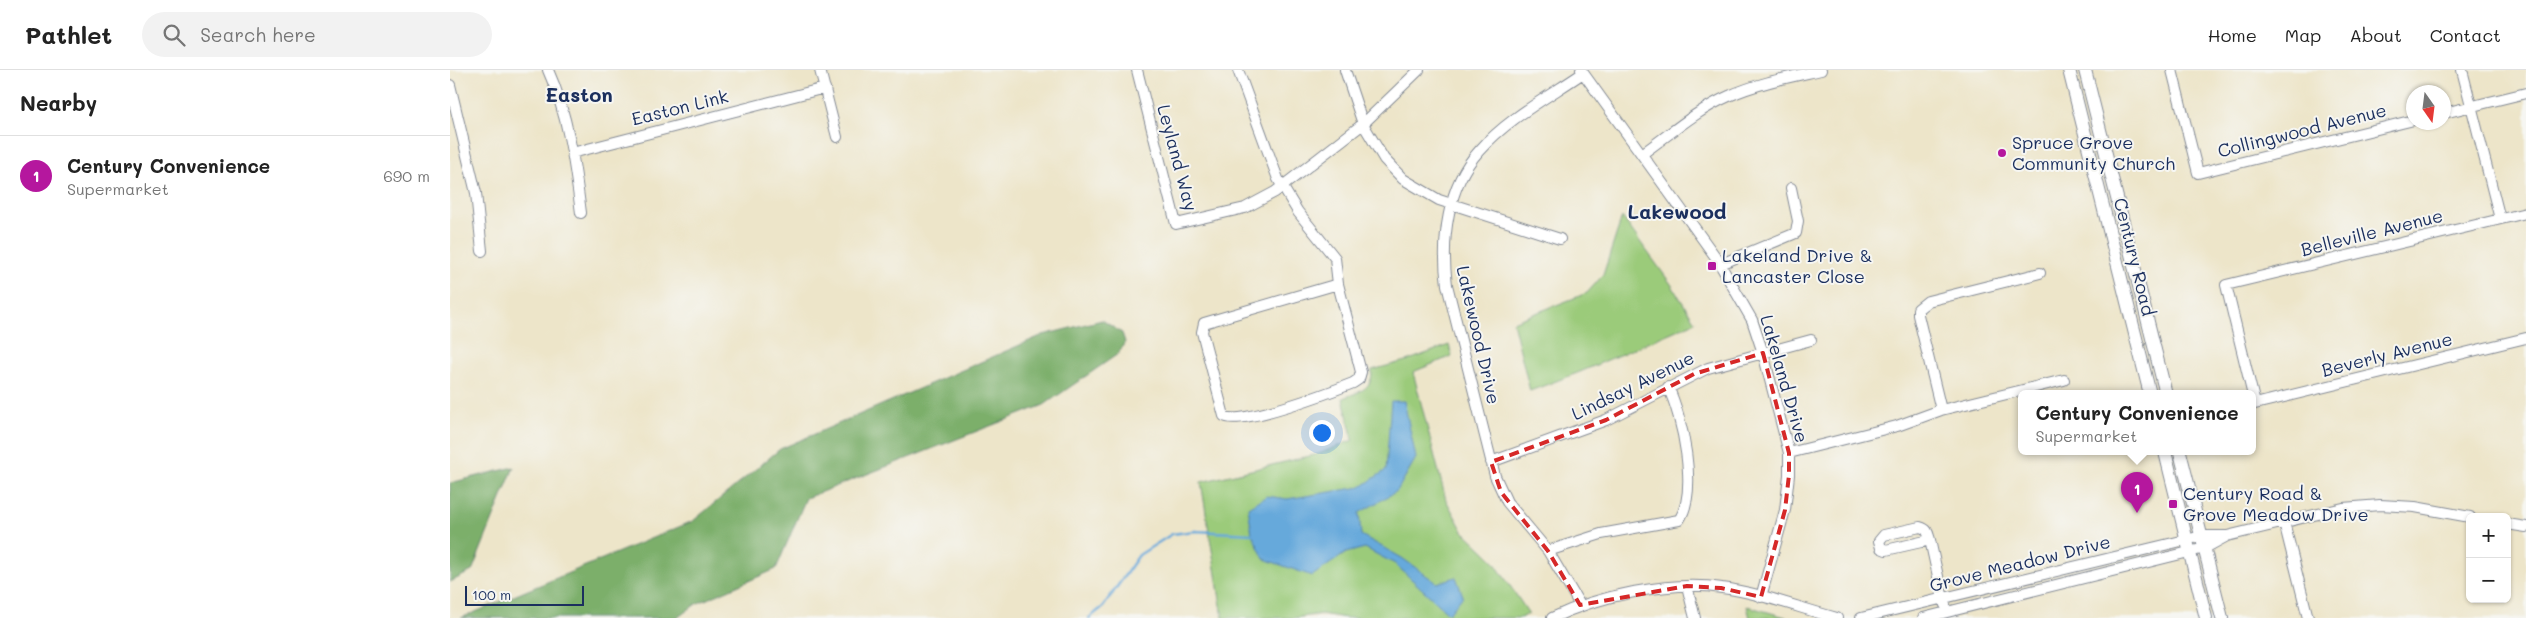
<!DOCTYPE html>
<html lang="en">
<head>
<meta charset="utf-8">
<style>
	:root { --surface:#fff; --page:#f2f2f2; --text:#222; --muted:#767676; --line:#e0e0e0; --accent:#b5179e }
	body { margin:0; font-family:Mali,sans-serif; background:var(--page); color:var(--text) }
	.controls { position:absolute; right:15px; bottom:15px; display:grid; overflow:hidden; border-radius:8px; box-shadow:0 1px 4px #0004 }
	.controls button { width:45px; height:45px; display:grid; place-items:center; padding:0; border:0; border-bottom:1px solid var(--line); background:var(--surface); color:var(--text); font:25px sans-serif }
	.compass { position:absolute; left:1956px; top:15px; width:45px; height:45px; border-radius:50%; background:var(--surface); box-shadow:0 1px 4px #0004; rotate:166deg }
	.scale { position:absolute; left:15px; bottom:12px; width:119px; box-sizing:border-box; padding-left:5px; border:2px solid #1b2f5e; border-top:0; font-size:14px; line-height:18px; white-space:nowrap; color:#1b2f5e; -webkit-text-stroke:4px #f6f6f2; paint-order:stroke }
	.you { position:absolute; left:871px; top:362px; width:18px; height:18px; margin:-12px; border:4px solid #fff; border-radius:50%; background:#1a73e8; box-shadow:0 0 0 8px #1a73e833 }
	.badge { display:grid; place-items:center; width:32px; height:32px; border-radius:50%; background:var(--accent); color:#fff; font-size:16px; font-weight:700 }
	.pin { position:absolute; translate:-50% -41px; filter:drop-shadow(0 1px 2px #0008) }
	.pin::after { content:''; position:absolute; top:26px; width:18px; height:15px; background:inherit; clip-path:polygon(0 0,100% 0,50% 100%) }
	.popup { position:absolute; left:1568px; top:320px; width:238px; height:65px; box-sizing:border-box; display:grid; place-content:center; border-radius:8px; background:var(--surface); filter:drop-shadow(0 1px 4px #0005); font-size:16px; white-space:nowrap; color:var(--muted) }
	.popup b { font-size:19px; color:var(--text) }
	.popup::after { content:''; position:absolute; left:50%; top:100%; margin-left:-10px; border:10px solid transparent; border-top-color:var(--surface) }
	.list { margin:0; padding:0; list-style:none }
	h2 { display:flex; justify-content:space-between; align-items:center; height:65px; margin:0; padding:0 20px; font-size:21px }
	h2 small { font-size:16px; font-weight:400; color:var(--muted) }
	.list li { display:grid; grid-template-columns:32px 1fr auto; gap:15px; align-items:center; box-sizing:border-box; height:80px; padding:0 20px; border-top:1px solid var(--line) }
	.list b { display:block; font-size:19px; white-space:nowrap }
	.list p { margin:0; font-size:16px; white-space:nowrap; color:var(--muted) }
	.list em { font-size:16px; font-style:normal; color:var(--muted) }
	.icon { flex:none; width:28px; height:28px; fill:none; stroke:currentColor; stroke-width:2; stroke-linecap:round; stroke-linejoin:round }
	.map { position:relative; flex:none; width:2076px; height:548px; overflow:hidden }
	header { display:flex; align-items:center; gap:30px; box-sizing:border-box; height:70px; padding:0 25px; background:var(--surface); border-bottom:1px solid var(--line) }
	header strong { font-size:24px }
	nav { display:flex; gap:28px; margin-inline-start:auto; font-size:18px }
	.search { width:350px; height:45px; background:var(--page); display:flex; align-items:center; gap:12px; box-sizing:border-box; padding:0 18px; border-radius:28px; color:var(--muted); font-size:19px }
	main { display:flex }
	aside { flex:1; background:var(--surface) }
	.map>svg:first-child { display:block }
	.green { fill:#9bcb7a; stroke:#5b7d6c }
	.forest { fill:#7caf6a; stroke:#4c6f64 }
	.water { fill:#66a9db; stroke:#406c9c }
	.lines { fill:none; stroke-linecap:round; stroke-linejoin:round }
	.stream { stroke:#66a9db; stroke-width:2.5 }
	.minor-casing { stroke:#848a94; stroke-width:12 }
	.major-casing { stroke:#848a94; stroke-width:14 }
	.minor { stroke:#fff; stroke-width:10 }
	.major { stroke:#fff; stroke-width:12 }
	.marked { fill:none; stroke:#d62828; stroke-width:4; stroke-dasharray:10 6; stroke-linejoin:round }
	.poi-dot { fill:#b5179e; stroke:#f6f6f2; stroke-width:2 }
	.labels { text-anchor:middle; stroke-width:4; stroke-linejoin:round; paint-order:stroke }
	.street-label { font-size:18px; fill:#1b2f5e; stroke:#f6f6f2 }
	.poi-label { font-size:18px; fill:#1b2f5e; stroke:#f6f6f2; text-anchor:start }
	.quarter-label { font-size:20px; font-weight:bold; fill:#1b2f5e; stroke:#f6f6f2 }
</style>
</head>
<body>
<header>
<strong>Pathlet</strong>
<div class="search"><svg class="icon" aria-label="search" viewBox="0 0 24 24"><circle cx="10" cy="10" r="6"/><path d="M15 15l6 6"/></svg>Search here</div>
<nav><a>Home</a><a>Map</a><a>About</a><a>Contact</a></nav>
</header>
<main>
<aside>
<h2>Nearby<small></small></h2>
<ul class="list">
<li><span class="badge">1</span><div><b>Century Convenience</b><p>Supermarket</p></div><em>690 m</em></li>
</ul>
</aside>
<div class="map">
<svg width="2076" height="548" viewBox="0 0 2076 548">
	<rect width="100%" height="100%" fill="#f6f6f2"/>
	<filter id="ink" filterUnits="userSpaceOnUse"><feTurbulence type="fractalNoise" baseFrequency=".02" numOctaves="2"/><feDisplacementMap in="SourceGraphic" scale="10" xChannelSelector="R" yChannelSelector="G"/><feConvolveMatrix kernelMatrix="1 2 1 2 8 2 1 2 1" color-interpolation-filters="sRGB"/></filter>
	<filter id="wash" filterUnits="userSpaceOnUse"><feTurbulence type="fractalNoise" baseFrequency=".0096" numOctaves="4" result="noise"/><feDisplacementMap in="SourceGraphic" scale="20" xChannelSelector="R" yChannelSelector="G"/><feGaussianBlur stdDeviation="1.12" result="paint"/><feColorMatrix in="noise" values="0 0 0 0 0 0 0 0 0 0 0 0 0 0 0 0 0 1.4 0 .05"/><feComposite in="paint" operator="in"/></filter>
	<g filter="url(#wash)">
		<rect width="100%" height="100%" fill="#ede5c9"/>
		<path class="green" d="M1172 147 1221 214 1245 252 1130 302 1080 321 1063 252 1137 223 1153 205Z
			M999 275 1002 286 963 302 996 430 1013 461 1042 489 1079 544 1070 548H896L871 544 844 548H773L751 412 868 384 903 370 893 328C908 322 923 320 922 300L959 290Z
			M1297 536 1339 548H1300Z"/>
		<path class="forest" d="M652 250 672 263 675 272 668 284 594 335 356 428 326 499 246 534 227 548H11L243 451 330 379 593 265Z
			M64 397 22 501 0 512V413Z"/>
		<path class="water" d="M941 331H954L966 388 947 421 909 443 911 465 952 488 987 513 1006 507 1013 526 999 544 945 494 915 478 896 483 862 506 814 489 802 464 798 437 817 426 837 429 911 417 936 400Z"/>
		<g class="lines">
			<path class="stream" d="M639 548 653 537 689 485 722 464 745 461 802 464"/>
		</g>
	</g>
	<g filter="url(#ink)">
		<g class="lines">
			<g class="minor-casing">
				<path id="minor" d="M98 0C118 44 125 96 131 143
					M370 0 387 67
					M687 0 726 154 795 138 825 122 913 54 969 0
					M788 0 828 109 848 142 885 188 888 214 911 302 909 309 903 313C883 321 789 357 774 346L752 262 754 253 888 214
					M895 0 913 54 934 89 953 109 989 130 1110 169
					M1131 0 1267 189 1302 250 1313 283 1339 383V405L1335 440 1311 527
					M1722 0 1748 103 1964 50
					M2012 0 2050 149
					M0 15 26 123 32 181
					M1994 43 2076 23
					M122 83 375 18
					M1192 84C1220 64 1247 40 1279 26 1308 13 1340 7 1371 0
					M2076 143 1776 215 1805 334 2076 268
					M1271 194 1346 163 1348 151 1341 118
					M1491 340 1468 245V239L1478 231 1590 203
					M1339 383 1447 356 1491 340 1614 310
					M1041 392 1156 350 1258 298 1361 270
					M1834 452 1858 548
					M2057 454 2076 457
					M1480 470 1436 480 1431 478 1429 471 1434 465 1470 457C1478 459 1478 463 1480 470L1493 529 1495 535
					M1098 481 1151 464 1229 450C1249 421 1232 346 1218 317
					M1237 516 1245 548
					M1130 535 1098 481 1057 432 1045 406 997 215C991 171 997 116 1029 81 1057 49 1098 27 1133 3
					M1102 548C1148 526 1221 510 1272 518 1311 523 1349 538 1387 548
					M1411 548 1752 466H1776
					M1473 548 1755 478 1777 466 1893 438 1930 435 1965 437 2020 447"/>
			</g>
			<g class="major-casing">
				<path id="major" d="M1619 0 1700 324
					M1635 0 1716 324
					M1715 382 1756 548
					M1730 382 1772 548"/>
			</g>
			<use href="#minor" class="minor"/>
			<use href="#major" class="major"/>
		</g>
	</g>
	<path class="marked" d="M1313 283 1339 383V405L1335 440 1311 527 1271 518 1237 516 1130 535 1098 481 1051 422 1041 392 1156 350 1244 304Z"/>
	<g class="poi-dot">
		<circle cx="1552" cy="83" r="5"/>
		<rect x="1257" y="191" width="10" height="10" rx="2.5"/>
		<rect x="1718" y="429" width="10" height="10" rx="2.5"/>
	</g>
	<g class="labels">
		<g class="street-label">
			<text transform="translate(230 38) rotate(-14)" y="6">Easton Link</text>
			<text transform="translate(1852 61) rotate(-14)" y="6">Collingwood Avenue</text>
			<text transform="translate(727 88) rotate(75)" y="6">Leyland Way</text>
			<text transform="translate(1922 163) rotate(-14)" y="6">Belleville Avenue</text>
			<text transform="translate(1684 187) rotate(76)" y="6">Century Road</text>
			<text transform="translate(1028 265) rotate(77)" y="6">Lakewood Drive</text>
			<text transform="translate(1937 285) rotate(-14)" y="6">Beverly Avenue</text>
			<text transform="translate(1334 309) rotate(74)" y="6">Lakeland Drive</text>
			<text transform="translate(1183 316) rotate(-26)" y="6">Lindsay Avenue</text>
			<text transform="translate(1570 494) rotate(-14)" y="6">Grove Meadow Drive</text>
		</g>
		<g class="poi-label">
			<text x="1562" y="79">Spruce Grove<tspan x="1562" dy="21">Community Church</tspan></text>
			<text x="1272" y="192">Lakeland Drive &amp;<tspan x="1272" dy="21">Lancaster Close</tspan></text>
			<text x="1733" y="430">Century Road &amp;<tspan x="1733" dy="21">Grove Meadow Drive</tspan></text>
		</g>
		<g class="quarter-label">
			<text x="129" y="32">Easton</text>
			<text x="1227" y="149">Lakewood</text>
		</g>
	</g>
</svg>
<div class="controls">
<button>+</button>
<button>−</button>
</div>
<svg class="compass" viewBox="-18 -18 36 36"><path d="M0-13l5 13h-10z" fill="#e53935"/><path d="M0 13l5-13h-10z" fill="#767676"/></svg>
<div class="scale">100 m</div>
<div class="you"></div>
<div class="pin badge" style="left:1687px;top:443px">1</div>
<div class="popup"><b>Century Convenience</b>Supermarket</div>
</div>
</main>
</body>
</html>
